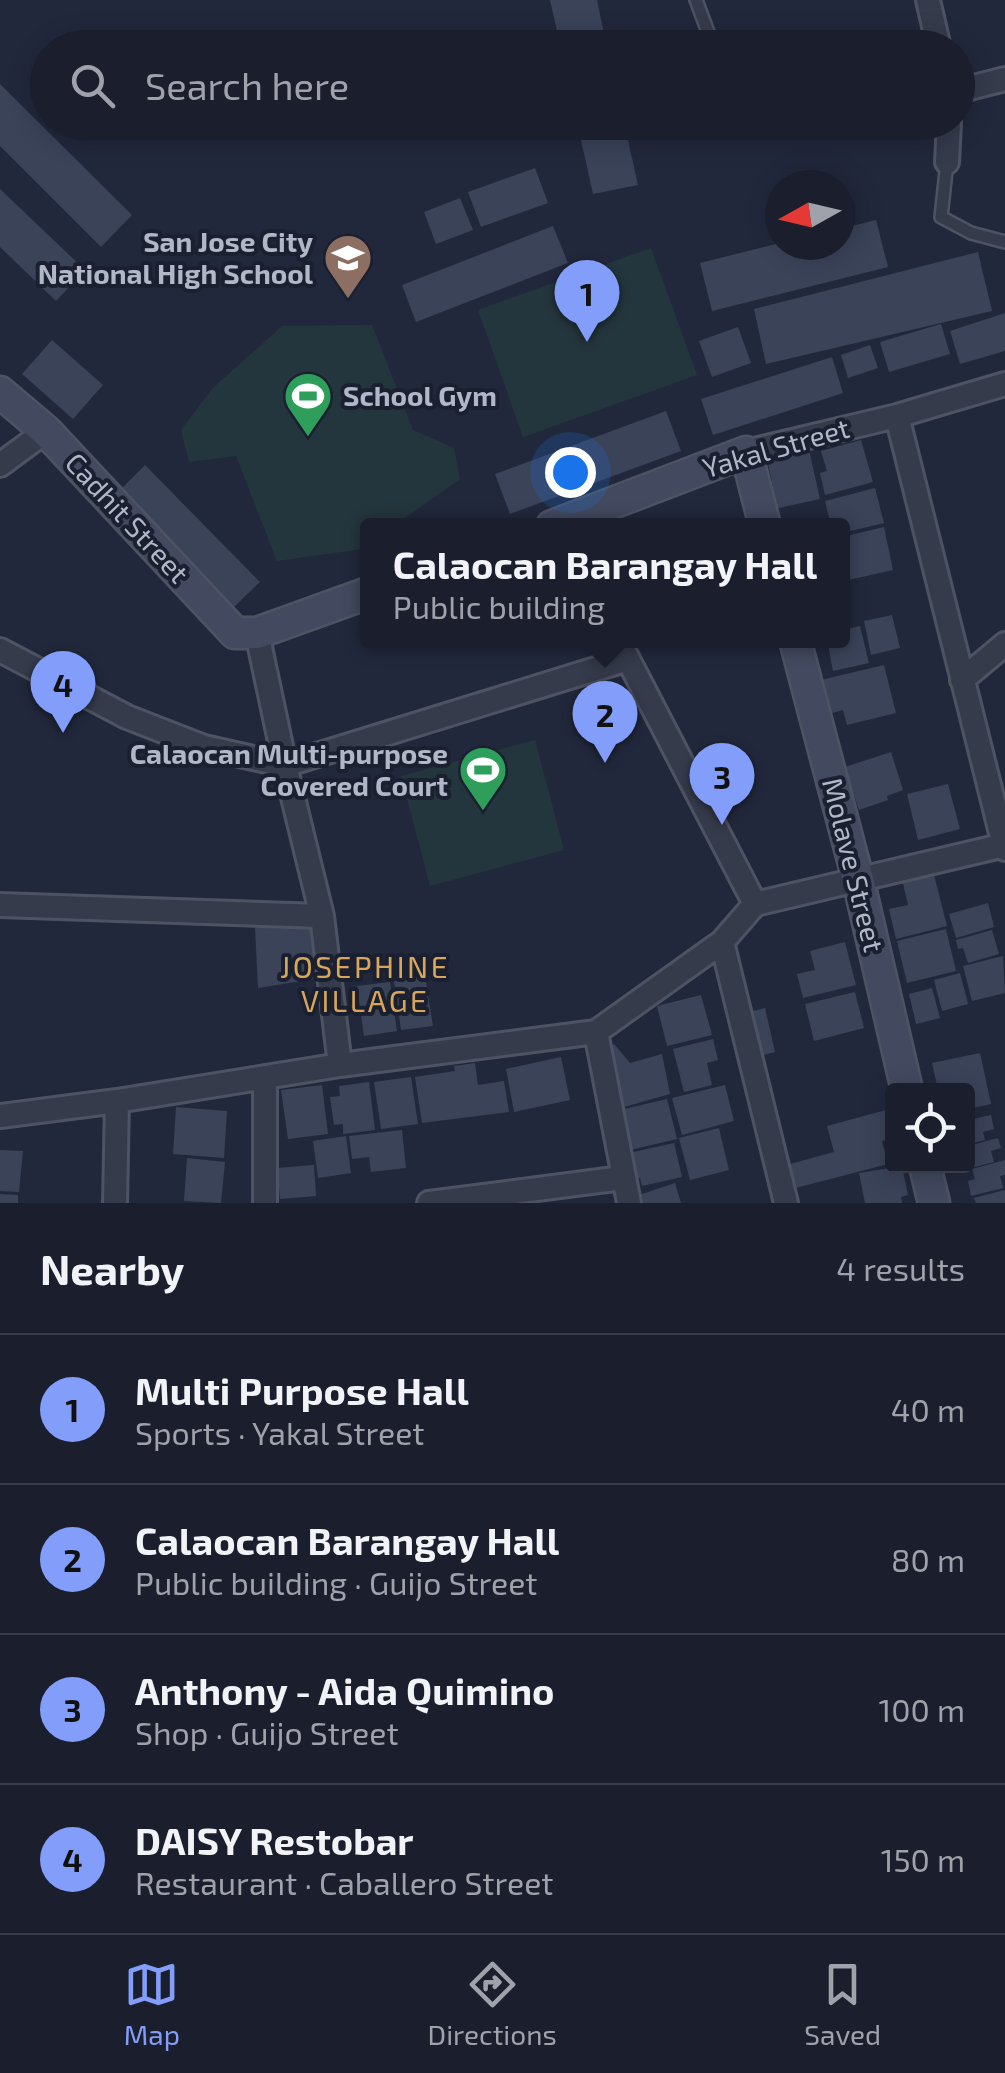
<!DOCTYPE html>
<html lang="en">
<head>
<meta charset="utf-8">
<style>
	:root { --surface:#1a1e2d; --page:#232735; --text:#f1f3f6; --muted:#9fa2aa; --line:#383c49; --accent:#839dfb }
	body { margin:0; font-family:"Exo 2",sans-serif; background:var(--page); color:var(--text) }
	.controls { position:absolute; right:30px; bottom:30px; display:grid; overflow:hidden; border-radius:10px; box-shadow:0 5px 25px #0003 }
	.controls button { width:90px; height:90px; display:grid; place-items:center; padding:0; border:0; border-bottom:2px solid var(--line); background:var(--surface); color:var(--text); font:50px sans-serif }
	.compass { position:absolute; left:765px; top:170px; width:90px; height:90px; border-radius:50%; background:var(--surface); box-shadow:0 5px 25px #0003; rotate:262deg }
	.you { position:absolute; left:570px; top:472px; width:35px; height:35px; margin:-25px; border:8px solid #fff; border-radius:50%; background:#1a73e8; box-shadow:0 0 0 15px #1a73e833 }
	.badge { display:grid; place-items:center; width:65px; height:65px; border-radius:50%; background:var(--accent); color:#111; font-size:32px; font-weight:700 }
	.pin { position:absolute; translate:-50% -82px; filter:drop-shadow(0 2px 5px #0008) }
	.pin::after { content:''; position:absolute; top:52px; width:35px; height:30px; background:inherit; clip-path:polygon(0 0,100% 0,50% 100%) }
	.popup { position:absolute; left:360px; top:518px; width:490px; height:130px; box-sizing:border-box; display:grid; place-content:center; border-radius:10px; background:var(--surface); filter:drop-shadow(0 2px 8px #0005); font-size:32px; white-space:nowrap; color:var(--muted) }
	.popup b { font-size:38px; color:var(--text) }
	.popup::after { content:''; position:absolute; left:50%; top:100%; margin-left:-20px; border:20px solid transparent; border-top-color:var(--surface) }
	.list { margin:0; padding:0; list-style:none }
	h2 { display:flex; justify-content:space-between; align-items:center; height:130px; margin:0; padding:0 40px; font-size:42px }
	h2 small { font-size:32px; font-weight:400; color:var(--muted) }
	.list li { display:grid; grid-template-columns:65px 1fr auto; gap:30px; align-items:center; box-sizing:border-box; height:150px; padding:0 40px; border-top:2px solid var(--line) }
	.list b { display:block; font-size:38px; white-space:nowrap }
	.list p { margin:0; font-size:32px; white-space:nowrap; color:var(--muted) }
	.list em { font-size:32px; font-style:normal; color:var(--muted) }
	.icon { flex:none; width:55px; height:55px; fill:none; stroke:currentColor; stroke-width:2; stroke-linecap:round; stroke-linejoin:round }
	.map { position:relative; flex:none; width:1005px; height:1203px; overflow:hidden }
	.search { position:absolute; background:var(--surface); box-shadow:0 5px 25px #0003; left:30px; right:30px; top:30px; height:110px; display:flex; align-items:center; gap:25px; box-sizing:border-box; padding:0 35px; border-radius:55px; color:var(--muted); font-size:38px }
	.sheet { height:730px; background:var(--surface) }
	nav { display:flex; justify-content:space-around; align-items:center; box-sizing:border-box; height:140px; border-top:2px solid var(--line); background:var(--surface); font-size:28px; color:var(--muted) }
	nav a { display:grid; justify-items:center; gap:5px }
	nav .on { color:var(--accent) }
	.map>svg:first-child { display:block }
	.green { fill:#24363d }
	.building { fill:#3b4359 }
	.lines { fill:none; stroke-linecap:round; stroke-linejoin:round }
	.lane-casing { stroke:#4e5364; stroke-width:16 }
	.street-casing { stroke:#4e5364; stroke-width:28 }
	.secondary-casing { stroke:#4e5364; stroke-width:35 }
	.lane { stroke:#363b4c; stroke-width:11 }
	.street { stroke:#363b4c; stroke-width:22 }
	.secondary { stroke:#43495f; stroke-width:30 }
	.labels { text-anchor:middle; stroke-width:8; stroke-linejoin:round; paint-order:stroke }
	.poi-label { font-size:28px; font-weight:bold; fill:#b1b6c8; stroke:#1b2031; text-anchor:end }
	.street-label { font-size:28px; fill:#b1b6c8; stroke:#1b2031 }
	.neighbourhood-label { font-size:30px; letter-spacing:2.5px; fill:#d7a65c; stroke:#1b2031 }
</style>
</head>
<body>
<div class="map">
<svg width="1005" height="1203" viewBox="0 0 1005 1203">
	<rect width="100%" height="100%" fill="#22283c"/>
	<path class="green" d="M651 248 697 375 523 437 478 310Z
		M372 325 413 430 454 448 460 479 395 525 368 526 367 545 362 549 277 561 236 456 189 462 181 430 213 388 282 326Z
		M535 740 564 850 430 886 401 776Z"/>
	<path class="building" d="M550 0H597L607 48H561Z
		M0 84 132 215 101 247 0 146Z
		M577 122H624L638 185 593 194Z
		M535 168 548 203 481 227 468 192Z
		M0 189 85 270 56 301 0 247Z
		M460 198 473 230 436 244 424 212Z
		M876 220 888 267 712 311 700 263 780 243 840 245V229Z
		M553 226 568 263 416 322 402 285Z
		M978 252 992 311 766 364 754 309Z
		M1005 313V351L960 364 950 331Z
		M941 324 950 354 889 372 880 342Z
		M738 327 751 363 712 377 699 341Z
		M52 340 103 385 73 419 22 374Z
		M870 345 878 368 848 378 841 355Z
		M832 357 843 393 713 435 701 399Z
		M666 411 681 451 510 514 495 474Z
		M861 440 873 482 825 495 820 473 827 471 821 451Z
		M809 450 820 499 770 510 765 489 773 487 767 459Z
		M145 465 260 582 233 608 119 491Z
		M875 488 884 523 842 533V526H831L825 501Z
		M884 527 893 570 844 581 842 537Z
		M892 615 900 648 871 655 864 621Z
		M860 626 869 663 833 671 827 640H842V630Z
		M884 665 896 713 847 725 843 710 829 714 821 680Z
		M891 752 903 790 887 796 888 800 859 810 845 767Z
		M948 784 960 829 918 840 907 794Z
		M933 871 947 926 896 939 889 909 908 905 902 879Z
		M988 903 994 927 956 938 949 914Z
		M315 921 320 978 258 988 255 928Z
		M946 929 956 971 907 983 897 941Z
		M992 930 999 954 968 963 963 948 958 949 956 940Z
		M845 942 856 985 803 998 797 974 815 970 810 951Z
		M1003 956 1005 993 972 1001 963 966Z
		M960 973 968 1004 942 1011 934 980Z
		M425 976 433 1026 401 1030 394 981Z
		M390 982 397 1031 364 1036 357 986Z
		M932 988 940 1018 916 1024 909 994Z
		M855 992 864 1028 814 1041 805 1004Z
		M701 995 712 1035 667 1046 657 1006Z
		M765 1008 775 1052 753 1058 742 1014Z
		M713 1039 718 1060 707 1063 712 1085 684 1092 673 1049Z
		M614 1044 630 1063 662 1054 670 1094 617 1109 604 1053Z
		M980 1053 991 1104 968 1109V1090H938L932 1063Z
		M561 1057 570 1100 514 1112 506 1069Z
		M475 1063 478 1085 504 1081 509 1112 422 1123 415 1077 455 1071 454 1066Z
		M411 1077 418 1124 381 1129 374 1082Z
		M369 1082 375 1130 343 1134V1124L334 1125 330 1097 340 1096 339 1086Z
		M322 1085 328 1134 288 1139 281 1090Z
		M725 1085 734 1121 682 1135 672 1098Z
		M667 1099 677 1139 626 1151 616 1111Z
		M176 1107 227 1111 224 1158 173 1154Z
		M886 1110 892 1134V1138L882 1141 888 1164 792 1189 786 1165 834 1152 827 1126Z
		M991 1115 994 1129 983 1132 985 1140 968 1144V1120Z
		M719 1128 729 1170 690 1180 679 1138Z
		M402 1130 406 1168 371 1172 369 1157 352 1159 349 1136Z
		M346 1136 351 1173 318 1178 313 1141Z
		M998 1138 1001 1148 991 1151 994 1162 964 1170 963 1166H968V1146Z
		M674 1143 682 1177 642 1186 640 1178 635 1179 629 1153Z
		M0 1150 23 1151 19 1192 0 1191Z
		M187 1158 225 1162 221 1203 184 1201Z
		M1005 1160V1175L1000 1176 1003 1188 971 1196 968 1181 975 1179 972 1169Z
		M314 1165 316 1196 280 1199 277 1168Z
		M902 1166 908 1195 901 1197 902 1203H865L859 1173Z
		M675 1183 681 1203H641L639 1195Z
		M1005 1190V1203H976L974 1198Z
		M0 1194 18 1195V1203H0Z"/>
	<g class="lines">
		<g class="lane-casing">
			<path id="lane" d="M696 0 714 48
				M742 122 746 132
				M947 162 941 217 971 233 1005 242"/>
		</g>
		<g class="street-casing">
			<path id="street" d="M928 0 939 48
				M958 91 1005 79
				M947 162 949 122
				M897 416 1005 849
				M746 452 897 416 1005 384
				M0 465 46 431
				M257 633 285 765 322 916 340 1065
				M618 640 755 904
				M0 650 127 717 204 747 285 765 628 659
				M962 680 1005 644
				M755 904 1005 845
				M0 905 322 916
				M722 942 786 1203
				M596 1032 629 1203
				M0 1116 117 1101 340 1065 596 1032 722 942 755 904
				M115 1203 117 1101
				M265 1203V1077
				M429 1203 622 1178"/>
		</g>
		<g class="secondary-casing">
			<path id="secondary" d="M0 392 46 431 235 633H257L368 593
				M552 526 746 452 765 526
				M795 640 858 879 907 1090
				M925 1166 934 1203"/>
		</g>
		<use href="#lane" class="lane"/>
		<use href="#street" class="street"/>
		<use href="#secondary" class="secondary"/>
	</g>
	<defs>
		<g id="school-pin" transform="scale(2.5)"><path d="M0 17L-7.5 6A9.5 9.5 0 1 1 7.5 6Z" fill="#8d6e63" stroke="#1b2031"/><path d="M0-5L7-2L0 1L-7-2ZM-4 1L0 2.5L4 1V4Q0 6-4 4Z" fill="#fff"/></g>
		<g id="stadium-pin" transform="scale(2.5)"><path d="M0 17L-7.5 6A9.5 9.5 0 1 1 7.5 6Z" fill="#2e9e5b" stroke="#1b2031"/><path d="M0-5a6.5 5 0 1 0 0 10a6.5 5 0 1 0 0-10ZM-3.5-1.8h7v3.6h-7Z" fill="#fff"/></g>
	</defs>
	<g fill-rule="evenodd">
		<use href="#school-pin" x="348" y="258"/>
		<use href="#stadium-pin" x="308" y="396"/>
		<use href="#stadium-pin" x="483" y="770"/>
	</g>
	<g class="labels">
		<g class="poi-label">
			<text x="313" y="252">San Jose City<tspan x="313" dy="32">National High School</tspan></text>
			<text x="343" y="406" text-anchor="start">School Gym</text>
			<text x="448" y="764">Calaocan Multi-purpose<tspan x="448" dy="32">Covered Court</tspan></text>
		</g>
		<g class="street-label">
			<text transform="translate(776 448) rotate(-16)" y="10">Yakal Street</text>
			<text transform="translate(127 518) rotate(47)" y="10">Cadhit Street</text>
			<text transform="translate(853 865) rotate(76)" y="10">Molave Street</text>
		</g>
		<g class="neighbourhood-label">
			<text x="365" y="978">JOSEPHINE<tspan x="365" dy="34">VILLAGE</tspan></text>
		</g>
	</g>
</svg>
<div class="controls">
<button><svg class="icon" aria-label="locate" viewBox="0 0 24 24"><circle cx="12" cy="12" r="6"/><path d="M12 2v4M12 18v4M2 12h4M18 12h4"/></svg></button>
</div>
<svg class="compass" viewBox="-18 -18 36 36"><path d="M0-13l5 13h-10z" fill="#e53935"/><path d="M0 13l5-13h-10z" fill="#9fa2aa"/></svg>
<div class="you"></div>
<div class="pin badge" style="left:587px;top:342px">1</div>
<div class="pin badge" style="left:605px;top:763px">2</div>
<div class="popup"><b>Calaocan Barangay Hall</b>Public building</div>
<div class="pin badge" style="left:722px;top:825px">3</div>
<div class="pin badge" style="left:63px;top:733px">4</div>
<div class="search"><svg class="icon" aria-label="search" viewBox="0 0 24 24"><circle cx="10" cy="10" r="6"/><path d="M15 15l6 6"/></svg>Search here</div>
</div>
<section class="sheet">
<h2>Nearby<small>4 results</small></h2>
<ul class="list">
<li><span class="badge">1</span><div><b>Multi Purpose Hall</b><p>Sports · Yakal Street</p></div><em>40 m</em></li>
<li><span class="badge">2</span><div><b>Calaocan Barangay Hall</b><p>Public building · Guijo Street</p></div><em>80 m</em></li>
<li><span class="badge">3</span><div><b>Anthony - Aida Quimino</b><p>Shop · Guijo Street</p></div><em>100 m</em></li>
<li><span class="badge">4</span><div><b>DAISY Restobar</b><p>Restaurant · Caballero Street</p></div><em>150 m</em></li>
</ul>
</section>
<nav>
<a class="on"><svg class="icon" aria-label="map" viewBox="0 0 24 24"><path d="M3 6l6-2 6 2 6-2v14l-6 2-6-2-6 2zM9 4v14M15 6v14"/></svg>Map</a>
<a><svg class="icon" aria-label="directions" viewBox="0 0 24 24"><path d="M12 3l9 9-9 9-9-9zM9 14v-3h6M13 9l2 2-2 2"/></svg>Directions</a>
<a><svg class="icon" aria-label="saved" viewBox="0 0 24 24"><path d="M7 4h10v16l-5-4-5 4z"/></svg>Saved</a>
</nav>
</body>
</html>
